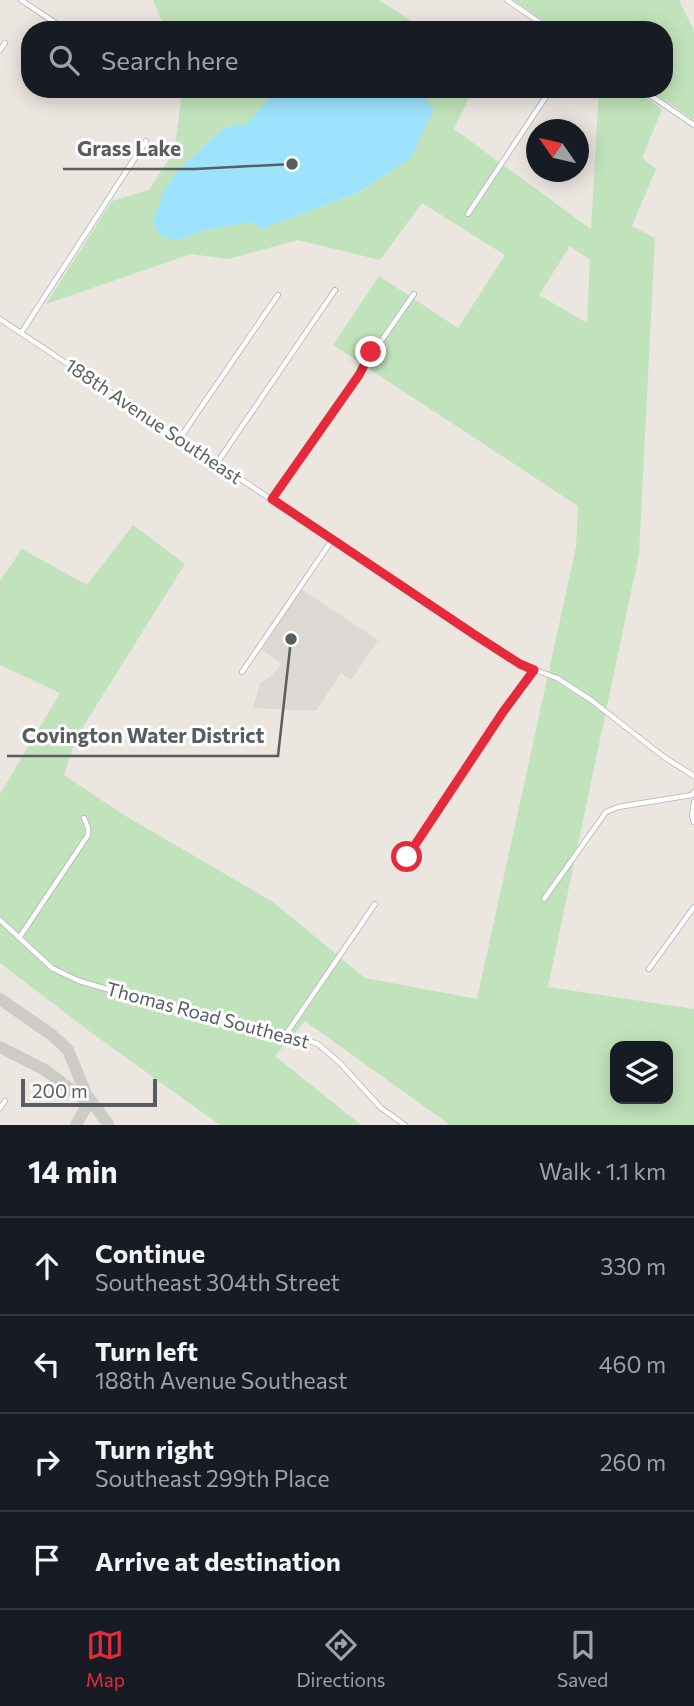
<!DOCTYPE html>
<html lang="en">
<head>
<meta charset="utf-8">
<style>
	:root { --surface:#171b24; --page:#242831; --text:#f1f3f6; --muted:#9ea1a6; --line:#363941; --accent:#e52b3b }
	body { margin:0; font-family:Commissioner,sans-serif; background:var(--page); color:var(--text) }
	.controls { position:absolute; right:21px; bottom:21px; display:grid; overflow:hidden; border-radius:14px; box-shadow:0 4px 18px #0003 }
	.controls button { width:63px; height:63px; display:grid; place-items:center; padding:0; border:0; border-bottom:2px solid var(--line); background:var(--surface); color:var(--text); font:35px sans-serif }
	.compass { position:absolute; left:526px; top:119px; width:63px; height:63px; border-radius:50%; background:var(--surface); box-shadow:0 4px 18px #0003; rotate:304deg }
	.scale { position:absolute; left:21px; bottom:18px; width:136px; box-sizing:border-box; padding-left:7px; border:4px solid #585d60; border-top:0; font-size:19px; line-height:24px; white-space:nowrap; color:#585d60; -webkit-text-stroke:5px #fff; paint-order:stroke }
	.stop { position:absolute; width:21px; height:21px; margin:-16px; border:5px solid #e52b3b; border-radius:50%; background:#fff }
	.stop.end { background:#e52b3b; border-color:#fff; box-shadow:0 2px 7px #0008 }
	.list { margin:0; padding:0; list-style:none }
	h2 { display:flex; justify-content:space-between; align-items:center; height:91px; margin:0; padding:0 28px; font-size:30px }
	h2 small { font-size:23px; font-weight:400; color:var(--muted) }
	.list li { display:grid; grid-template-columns:46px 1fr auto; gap:21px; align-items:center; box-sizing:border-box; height:98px; padding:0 28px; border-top:2px solid var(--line) }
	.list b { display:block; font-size:26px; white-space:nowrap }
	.list p { margin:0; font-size:23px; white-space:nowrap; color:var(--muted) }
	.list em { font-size:23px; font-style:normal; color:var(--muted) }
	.icon { flex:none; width:38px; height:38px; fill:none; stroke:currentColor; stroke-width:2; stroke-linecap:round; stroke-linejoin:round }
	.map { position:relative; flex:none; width:694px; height:1125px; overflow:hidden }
	.search { position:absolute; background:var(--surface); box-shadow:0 4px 18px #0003; left:21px; right:21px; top:21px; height:77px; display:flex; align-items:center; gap:18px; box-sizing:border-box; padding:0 24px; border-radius:28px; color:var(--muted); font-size:26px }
	.sheet { height:483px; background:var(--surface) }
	nav { display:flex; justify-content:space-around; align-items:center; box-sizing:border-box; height:98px; border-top:2px solid var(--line); background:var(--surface); font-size:19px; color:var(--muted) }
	nav a { display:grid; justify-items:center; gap:4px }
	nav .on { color:var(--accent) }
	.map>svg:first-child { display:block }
	.industrial { fill:#dcd8d4 }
	.green { fill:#c1e3bb; fill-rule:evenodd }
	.water { fill:#9de3fd }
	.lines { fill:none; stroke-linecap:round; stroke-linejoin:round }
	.taxiway { stroke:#cdcbc8; stroke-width:12 }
	.minor-casing { stroke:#b0b3b7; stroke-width:6 }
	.minor { stroke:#fff; stroke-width:4.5 }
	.route { stroke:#e52b3b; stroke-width:9 }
	.labels { text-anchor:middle; stroke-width:6; stroke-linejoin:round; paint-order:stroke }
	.street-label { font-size:19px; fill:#585d60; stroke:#fff }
	.leader { fill:none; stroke:#585d60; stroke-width:2.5 }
	.callout-dot { fill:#585d60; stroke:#fff; stroke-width:2.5 }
	.callout-label { font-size:21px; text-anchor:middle; font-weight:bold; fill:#585d60; stroke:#fff; stroke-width:6; stroke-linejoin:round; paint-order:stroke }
</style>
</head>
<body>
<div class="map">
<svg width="694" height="1125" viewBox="0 0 694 1125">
	<rect width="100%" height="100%" fill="#ebe6df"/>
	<path class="industrial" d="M301 589 378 640 351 680 341 673 316 711 253 708 260 683 273 675 281 663 261 649Z"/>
	<path class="green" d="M153 0H379L425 30H166Z
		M513 0H679L694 31V120L647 89H664V30H558Z
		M183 89H277L247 124 225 127 177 171V240L205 230 253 222 262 229 358 193 411 157 420 91 417 89H473L454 129 591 229 599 89H634L662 109 642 158 656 169 632 226 655 238 639 554 548 987 694 1009V1125H450L305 1021 275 1056 361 1125H220L89 1031 0 963V794L60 693 0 665V581L22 549 87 585 133 525 185 564 76 738 64 775 124 815 273 902 365 978 477 999 576 547 578 506 333 345 379 276 458 328 505 255 422 203 380 260 298 240 228 259 191 254 46 304 112 201 149 190 174 151ZM570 246 590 260 587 323 539 295ZM615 1046H668V1099H615Z"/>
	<path class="water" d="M277 89H417L434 109 411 158 357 193 262 229 253 222 205 230 177 240 161 236 153 223 162 194 177 171 225 127 247 124Z"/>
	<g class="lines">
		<path class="taxiway" d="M0 999 52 1035 68 1050 86 1094 85 1109 76 1125
			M0 1047 45 1070 85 1100
			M86 1094 108 1124"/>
		<g class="minor-casing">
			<path id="minor" d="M21 0 66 30
				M507 0 551 30
				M0 50 5 43
				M641 89 694 125
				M468 214 551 89
				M0 319 475 635 520 664 557 678 591 700 664 757 694 776
				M21 333 146 141
				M180 438 278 295
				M217 463 335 290
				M272 499C320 431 366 362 414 294
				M242 672 332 540
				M694 802 692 816 694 822
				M407 857 503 712 534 670
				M544 899 606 812 618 807 692 795 694 792
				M0 920 52 968 79 981 174 1008 286 1034 318 1044 340 1063 381 1108 405 1125
				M19 938 88 835V828L84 818
				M649 969 694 907
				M286 1034 375 904
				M0 1108 5 1101"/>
		</g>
		<use href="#minor" class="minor"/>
	</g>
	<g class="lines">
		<path class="route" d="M371 352 359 375 272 499 475 635 520 664 534 670 503 712 407 857"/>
	</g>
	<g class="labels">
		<g class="street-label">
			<text transform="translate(154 421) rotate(34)" y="7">188th Avenue Southeast</text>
			<text transform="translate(208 1015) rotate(15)" y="7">Thomas Road Southeast</text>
		</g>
	</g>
	<path class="leader" d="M292 164L195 169H63M291 639L278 756H7"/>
	<g class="callout-dot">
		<circle cx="292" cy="164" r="7"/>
		<circle cx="291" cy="639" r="7"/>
	</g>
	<g class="callout-label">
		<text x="129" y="156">Grass Lake</text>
		<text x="143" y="743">Covington Water District</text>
	</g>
</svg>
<div class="controls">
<button><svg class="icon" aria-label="layers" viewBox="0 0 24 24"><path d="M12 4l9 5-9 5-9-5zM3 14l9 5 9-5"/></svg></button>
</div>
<svg class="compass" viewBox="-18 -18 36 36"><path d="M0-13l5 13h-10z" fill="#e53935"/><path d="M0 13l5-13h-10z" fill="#9ea1a6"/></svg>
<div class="scale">200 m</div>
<div class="stop" style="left:407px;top:857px"></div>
<div class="stop end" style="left:371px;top:352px"></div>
<div class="search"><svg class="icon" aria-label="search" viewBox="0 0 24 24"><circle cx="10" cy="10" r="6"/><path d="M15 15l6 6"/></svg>Search here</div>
</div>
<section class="sheet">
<h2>14 min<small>Walk · 1.1 km</small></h2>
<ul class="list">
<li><svg class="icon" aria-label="ahead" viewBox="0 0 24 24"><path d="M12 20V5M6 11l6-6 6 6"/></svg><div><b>Continue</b><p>Southeast 304th Street</p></div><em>330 m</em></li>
<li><svg class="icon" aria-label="left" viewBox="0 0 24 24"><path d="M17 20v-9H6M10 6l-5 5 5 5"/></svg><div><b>Turn left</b><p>188th Avenue Southeast</p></div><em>460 m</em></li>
<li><svg class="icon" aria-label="right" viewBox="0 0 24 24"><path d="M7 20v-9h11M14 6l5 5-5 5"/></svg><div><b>Turn right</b><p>Southeast 299th Place</p></div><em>260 m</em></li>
<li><svg class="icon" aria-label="arrive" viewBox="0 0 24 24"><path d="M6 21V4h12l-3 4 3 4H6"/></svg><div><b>Arrive at destination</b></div></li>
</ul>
</section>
<nav>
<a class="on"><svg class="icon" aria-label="map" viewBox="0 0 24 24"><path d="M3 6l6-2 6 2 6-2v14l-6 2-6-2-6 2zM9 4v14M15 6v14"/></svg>Map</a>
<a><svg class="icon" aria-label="directions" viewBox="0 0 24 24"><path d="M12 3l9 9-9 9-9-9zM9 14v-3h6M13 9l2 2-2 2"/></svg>Directions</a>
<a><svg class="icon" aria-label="saved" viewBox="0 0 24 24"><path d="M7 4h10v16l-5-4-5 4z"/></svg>Saved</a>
</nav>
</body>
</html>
